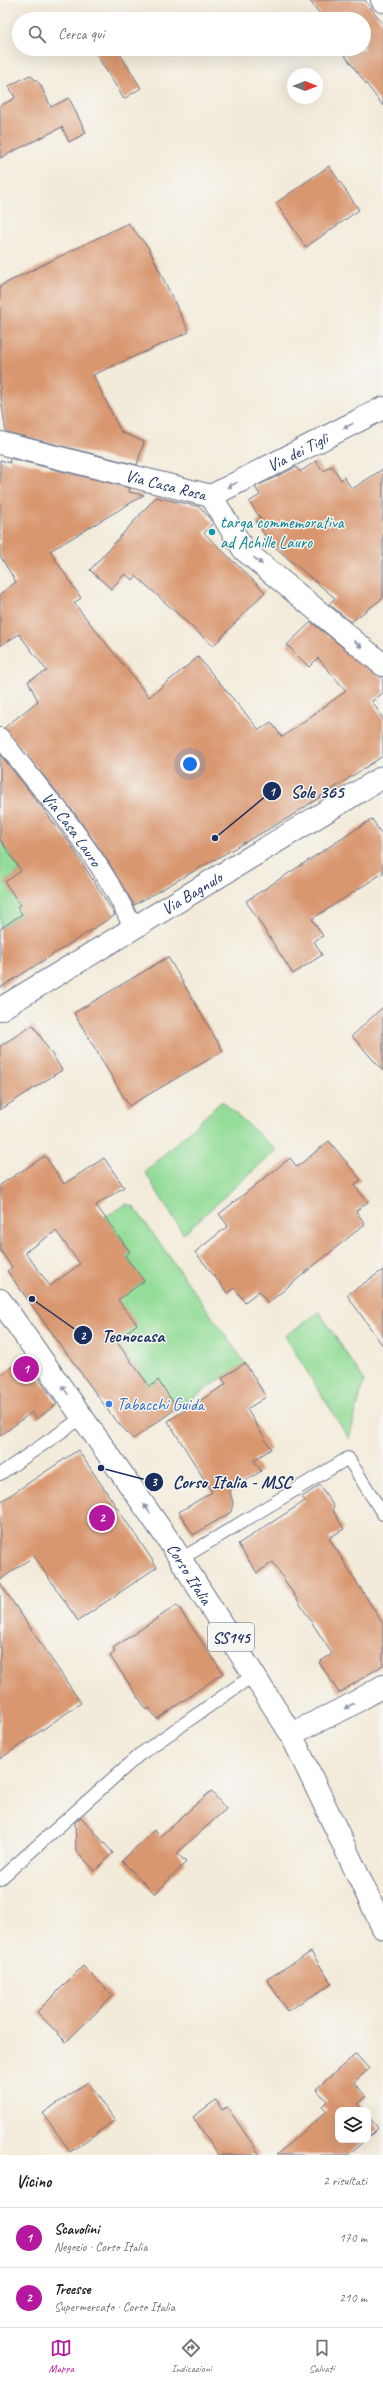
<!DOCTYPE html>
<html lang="it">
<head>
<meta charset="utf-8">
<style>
	:root { --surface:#fff; --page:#f2f2f2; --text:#202124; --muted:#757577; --line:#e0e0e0; --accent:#b5179e }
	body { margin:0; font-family:Caveat,sans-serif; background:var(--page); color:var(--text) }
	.controls { position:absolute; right:12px; bottom:12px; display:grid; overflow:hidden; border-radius:8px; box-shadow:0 4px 16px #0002 }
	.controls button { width:36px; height:36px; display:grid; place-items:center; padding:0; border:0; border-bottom:1px solid var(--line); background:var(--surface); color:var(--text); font:20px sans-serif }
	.compass { position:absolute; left:287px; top:68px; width:36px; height:36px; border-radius:50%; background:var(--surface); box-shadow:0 4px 16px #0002; rotate:90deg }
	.you { position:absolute; left:190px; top:764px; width:14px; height:14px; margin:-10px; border:3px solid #fff; border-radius:50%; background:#1a73e8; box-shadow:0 0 0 6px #1a73e833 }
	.badge { display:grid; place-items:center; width:26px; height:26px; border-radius:50%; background:var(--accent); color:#fff; font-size:13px; font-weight:700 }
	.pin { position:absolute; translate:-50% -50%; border:2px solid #fff; box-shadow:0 1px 4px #0006 }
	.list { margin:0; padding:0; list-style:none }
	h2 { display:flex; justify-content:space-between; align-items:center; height:52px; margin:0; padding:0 16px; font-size:17px }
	h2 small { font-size:13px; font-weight:400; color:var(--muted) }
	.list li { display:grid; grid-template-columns:26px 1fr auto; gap:12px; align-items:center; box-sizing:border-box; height:60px; padding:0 16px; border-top:1px solid var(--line) }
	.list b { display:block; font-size:15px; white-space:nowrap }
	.list p { margin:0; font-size:13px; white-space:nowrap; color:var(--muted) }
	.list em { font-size:13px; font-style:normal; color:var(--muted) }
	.icon { flex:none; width:22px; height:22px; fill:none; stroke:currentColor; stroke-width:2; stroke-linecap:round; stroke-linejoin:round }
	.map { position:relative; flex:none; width:383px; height:2155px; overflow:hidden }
	.search { position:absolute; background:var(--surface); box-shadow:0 4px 16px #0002; left:12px; right:12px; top:12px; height:44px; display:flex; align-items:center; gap:10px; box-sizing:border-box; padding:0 14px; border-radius:22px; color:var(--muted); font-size:15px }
	.sheet { height:172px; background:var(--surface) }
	nav { display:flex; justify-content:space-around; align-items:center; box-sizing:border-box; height:56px; border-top:1px solid var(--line); background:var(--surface); font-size:11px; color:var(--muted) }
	nav a { display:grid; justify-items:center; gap:2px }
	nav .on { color:var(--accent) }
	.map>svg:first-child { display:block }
	.green { fill:#94dd98; stroke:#58867b }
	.building { fill:#d9976f; fill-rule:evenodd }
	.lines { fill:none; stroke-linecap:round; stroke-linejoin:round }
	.service-casing { stroke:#677189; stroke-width:14 }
	.pedestrian-casing { stroke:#677189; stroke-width:20 }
	.minor-casing { stroke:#677189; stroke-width:24 }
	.primary-casing { stroke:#677189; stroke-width:24 }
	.service { stroke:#fff; stroke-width:12 }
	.pedestrian { stroke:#fff; stroke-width:18 }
	.minor { stroke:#fff; stroke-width:22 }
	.primary { stroke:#fff; stroke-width:22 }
	.oneway { fill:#8d97ae }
	.culture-dot { fill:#0f9aa8; stroke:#f6f6f2; stroke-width:1.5 }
	.shop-dot { fill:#3f7fe0; stroke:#f6f6f2; stroke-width:1.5 }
	.labels { text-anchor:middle; stroke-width:3; stroke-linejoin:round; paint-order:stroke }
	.shield { fill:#f6f6f2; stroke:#5d6b8a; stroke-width:1 }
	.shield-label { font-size:16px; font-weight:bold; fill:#1b2f5e }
	.street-label { font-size:17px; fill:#1b2f5e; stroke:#f6f6f2 }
	.culture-label { font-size:17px; fill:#0d838f; stroke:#f6f6f2; text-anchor:start }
	.shop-label { font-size:17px; fill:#366cbe; stroke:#f6f6f2; text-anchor:start }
	.leader { fill:none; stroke:#1b2f5e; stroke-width:1.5 }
	.callout-dot { fill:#1b2f5e; stroke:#f6f6f2; stroke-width:1.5 }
	.mark-label { font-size:12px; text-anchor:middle; font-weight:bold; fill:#fff }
	.callout-label { font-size:18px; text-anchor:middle; font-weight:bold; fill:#1b2f5e; stroke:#f6f6f2; stroke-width:3; stroke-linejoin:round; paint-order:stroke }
</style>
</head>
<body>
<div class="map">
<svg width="383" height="2155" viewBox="0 0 383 2155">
	<rect width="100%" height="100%" fill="#f6f6f2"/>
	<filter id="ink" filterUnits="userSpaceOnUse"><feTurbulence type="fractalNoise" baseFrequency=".025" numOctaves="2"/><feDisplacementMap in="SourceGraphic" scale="8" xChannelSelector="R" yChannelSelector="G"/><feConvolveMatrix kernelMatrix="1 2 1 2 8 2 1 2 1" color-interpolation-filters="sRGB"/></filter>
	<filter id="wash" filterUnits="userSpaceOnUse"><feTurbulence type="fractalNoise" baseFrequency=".012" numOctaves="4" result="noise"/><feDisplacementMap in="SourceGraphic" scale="16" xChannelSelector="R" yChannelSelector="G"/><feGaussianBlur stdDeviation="0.9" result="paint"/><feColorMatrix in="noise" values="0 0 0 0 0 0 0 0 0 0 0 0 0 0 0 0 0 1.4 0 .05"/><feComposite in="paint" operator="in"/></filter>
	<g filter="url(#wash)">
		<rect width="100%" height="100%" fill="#f3ebda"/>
		<path class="green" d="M0 839 21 871 5 882 20 905 22 913 0 929Z
			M222 1101 276 1150 183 1234 145 1172Z
			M127 1204 134 1207 245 1363 177 1408 158 1381 150 1387 123 1350 92 1319 143 1281 125 1256 130 1252 105 1217Z
			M319 1312 364 1380 349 1439 285 1336Z"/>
		<g id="blocks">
			<path class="building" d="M309 0H365L383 24V106L340 49H364V19H324Z
				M93 49H117L141 88 124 99Z
				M30 75 40 84 51 107 69 98 86 133 69 142 62 127 0 158V106L15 98 9 86Z
				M329 166 359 210 306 247 276 203Z
				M128 223 148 247 189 332 93 375 121 432 144 442 137 465 6 432 0 392V286Z
				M9 458 130 488 129 492 144 495 50 551 81 598 74 603 149 697 198 657 259 730 271 722 282 737 346 691 318 658 309 667 287 645 311 622 383 679V693L372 701 383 719V756L288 818 134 905 107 860 76 815 4 728 38 701 28 681 47 671 19 634 0 646V594L16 582 0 556V460L10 463Z
				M316 461 323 471 332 466 341 480 344 477 352 489 383 469V598L351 622 329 604 335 598 270 543 256 522 261 519 249 502 260 495 255 487 296 467 300 472Z
				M156 497 200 507 213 523 204 533 265 592 213 646 136 576 133 580 125 574 111 589 90 570Z
				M0 754 69 842 115 915 0 988V929L22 914 17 907 20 905 5 882 21 871 0 839Z
				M372 819 383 837V873L312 919 323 936 314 941 322 955 293 974 246 901Z
				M168 957 223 1051 129 1106 74 1013Z
				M383 1007V1071L352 1036Z
				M33 1025 62 1070 0 1110V1046Z
				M329 1141 361 1180 354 1185 368 1202 356 1211 365 1224 268 1303 259 1291 245 1302 234 1288 228 1293 195 1252 228 1226 219 1214 290 1158 297 1167Z
				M45 1156 64 1184 104 1158 124 1187 96 1205 130 1252 125 1256 144 1281 118 1300 137 1324 116 1341 150 1387 158 1380 177 1408 133 1439 113 1417 7 1271 12 1267 0 1250V1185ZM56 1231 80 1264 50 1286 25 1252Z
				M383 1270V1346L347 1295Z
				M24 1358 57 1404 37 1419 32 1412 0 1436V1375Z
				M245 1363 266 1397 247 1409 271 1449 254 1460 261 1471 230 1491 233 1503 231 1512 193 1535 179 1512 212 1492 168 1421 226 1384 222 1378Z
				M78 1450 157 1567 78 1621 34 1556 0 1580V1502Z
				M320 1485 334 1507 332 1509 344 1529 329 1538 383 1624V1665L339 1693 319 1662 332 1654 273 1562 257 1573 238 1544 305 1501 302 1497Z
				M0 1583 81 1703 0 1759Z
				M177 1605 223 1673 157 1719 149 1708 147 1710 110 1656 115 1652 113 1648Z
				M211 1791 226 1809 177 1853 186 1862 155 1894 122 1861 154 1830 160 1836Z
				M81 1817 113 1853 95 1871 76 1850 75 1822Z
				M311 1952 332 1984 287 2011 267 1979Z
				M83 1966 113 1996 66 2042 37 2012Z
				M356 2054 369 2069 354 2082 366 2097 358 2104 363 2110H338V2140H365L348 2155H276L327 2111 322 2106 327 2101 316 2089Z
				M88 2082 115 2120 70 2152 43 2113Z
				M216 2100 222 2110 227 2107 260 2155H219L193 2117Z
				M368 2116 378 2128 368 2138Z"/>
		</g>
	</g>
	<g filter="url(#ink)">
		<use href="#blocks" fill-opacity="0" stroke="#677189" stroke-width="1"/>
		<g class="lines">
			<g class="service-casing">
				<path id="service" d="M0 1474 83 1417
					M181 1559 348 1458 383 1514
					M0 1879 139 1755 255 1674"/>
			</g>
			<g class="pedestrian-casing">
				<g id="pedestrian">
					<path id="s1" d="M0 737 50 800 57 807C85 845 114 884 133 928"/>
				</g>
			</g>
			<g class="minor-casing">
				<g id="minor">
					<path d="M382 0 383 1"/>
					<path id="s2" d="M0 443 211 496 244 550 383 665"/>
					<path id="s3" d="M211 496 383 408"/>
					<path id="s4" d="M0 1009 383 777"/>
					<path d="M291 1734 347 1707 383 1686"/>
				</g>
			</g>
			<g class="primary-casing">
				<g id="primary">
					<path id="s5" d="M0 1300 169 1541 291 1734 383 1928"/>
				</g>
			</g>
			<use href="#service" class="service"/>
			<use href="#pedestrian" class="pedestrian"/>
			<use href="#minor" class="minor"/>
			<use href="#primary" class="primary"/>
		</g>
		<defs><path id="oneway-solid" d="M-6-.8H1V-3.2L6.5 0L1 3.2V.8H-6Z"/></defs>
		<g class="oneway">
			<use href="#oneway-solid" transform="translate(348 426) rotate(153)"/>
			<use href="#oneway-solid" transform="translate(232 485) rotate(153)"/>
			<use href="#oneway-solid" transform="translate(258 561) rotate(39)"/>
			<use href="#oneway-solid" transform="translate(358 644) rotate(41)"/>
			<use href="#oneway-solid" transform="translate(65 1390) rotate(-126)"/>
			<use href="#oneway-solid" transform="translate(147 1509) rotate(-125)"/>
			<use href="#oneway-solid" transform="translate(349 1706) rotate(150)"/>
		</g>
	</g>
	<circle class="culture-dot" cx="212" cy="532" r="4"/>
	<circle class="shop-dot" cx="109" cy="1404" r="4"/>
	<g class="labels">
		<rect class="shield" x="208" y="1623" width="46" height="28" rx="3"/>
		<g class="shield-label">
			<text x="231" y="1643">SS145</text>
		</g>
		<g class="street-label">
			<text dy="6" stroke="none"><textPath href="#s3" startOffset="97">Via dei Tigli</textPath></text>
			<text dy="6" stroke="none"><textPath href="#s2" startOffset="171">Via Casa Rosa</textPath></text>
			<text dy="6" stroke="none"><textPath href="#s1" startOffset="117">Via Casa Lauro</textPath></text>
			<text dy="6" stroke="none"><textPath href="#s4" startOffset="224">Via Bagnulo</textPath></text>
			<text dy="6" stroke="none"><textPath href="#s5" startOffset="333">Corso Italia</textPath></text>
		</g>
		<g class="culture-label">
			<text x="220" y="528">targa commemorativa<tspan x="220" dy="20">ad Achille Lauro</tspan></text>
		</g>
		<g class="shop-label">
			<text x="117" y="1410">Tabacchi Guida</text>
		</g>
	</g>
	<path class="leader" d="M215 838L272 791M32 1299L83 1335M101 1468L154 1482"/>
	<g class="callout-dot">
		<circle cx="215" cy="838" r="4"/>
		<circle cx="32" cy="1299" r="4"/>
		<circle cx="101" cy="1468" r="4"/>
		<circle cx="272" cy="791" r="10"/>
		<circle cx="83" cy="1335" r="10"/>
		<circle cx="154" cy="1482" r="10"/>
	</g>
	<g class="mark-label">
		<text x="272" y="796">1</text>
		<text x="83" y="1340">2</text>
		<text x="154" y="1486">3</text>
	</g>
	<g class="callout-label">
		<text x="317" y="798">Sole 365</text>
		<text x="133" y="1342">Tecnocasa</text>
		<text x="232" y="1488">Corso Italia - MSC</text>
	</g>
</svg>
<div class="controls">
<button><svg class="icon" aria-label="layers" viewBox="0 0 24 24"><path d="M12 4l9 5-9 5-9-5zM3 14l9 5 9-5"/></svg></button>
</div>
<svg class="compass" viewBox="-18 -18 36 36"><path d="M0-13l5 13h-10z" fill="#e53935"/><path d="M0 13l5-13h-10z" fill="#757577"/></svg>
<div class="you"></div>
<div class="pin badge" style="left:26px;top:1369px">1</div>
<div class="pin badge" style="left:102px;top:1518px">2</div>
<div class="search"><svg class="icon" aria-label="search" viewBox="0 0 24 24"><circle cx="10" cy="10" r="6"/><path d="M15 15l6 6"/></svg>Cerca qui</div>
</div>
<section class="sheet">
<h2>Vicino<small>2 risultati</small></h2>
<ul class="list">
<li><span class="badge">1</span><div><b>Scavolini</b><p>Negozio · Corso Italia</p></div><em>170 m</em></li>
<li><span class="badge">2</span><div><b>Treesse</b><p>Supermercato · Corso Italia</p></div><em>210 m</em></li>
</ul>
</section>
<nav>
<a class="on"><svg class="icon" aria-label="map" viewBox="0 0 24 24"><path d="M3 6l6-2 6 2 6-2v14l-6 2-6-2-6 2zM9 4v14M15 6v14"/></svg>Mappa</a>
<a><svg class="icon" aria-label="directions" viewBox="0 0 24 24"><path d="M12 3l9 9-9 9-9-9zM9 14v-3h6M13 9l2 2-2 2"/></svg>Indicazioni</a>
<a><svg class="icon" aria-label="saved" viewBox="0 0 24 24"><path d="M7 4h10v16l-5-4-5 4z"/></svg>Salvati</a>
</nav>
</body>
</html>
